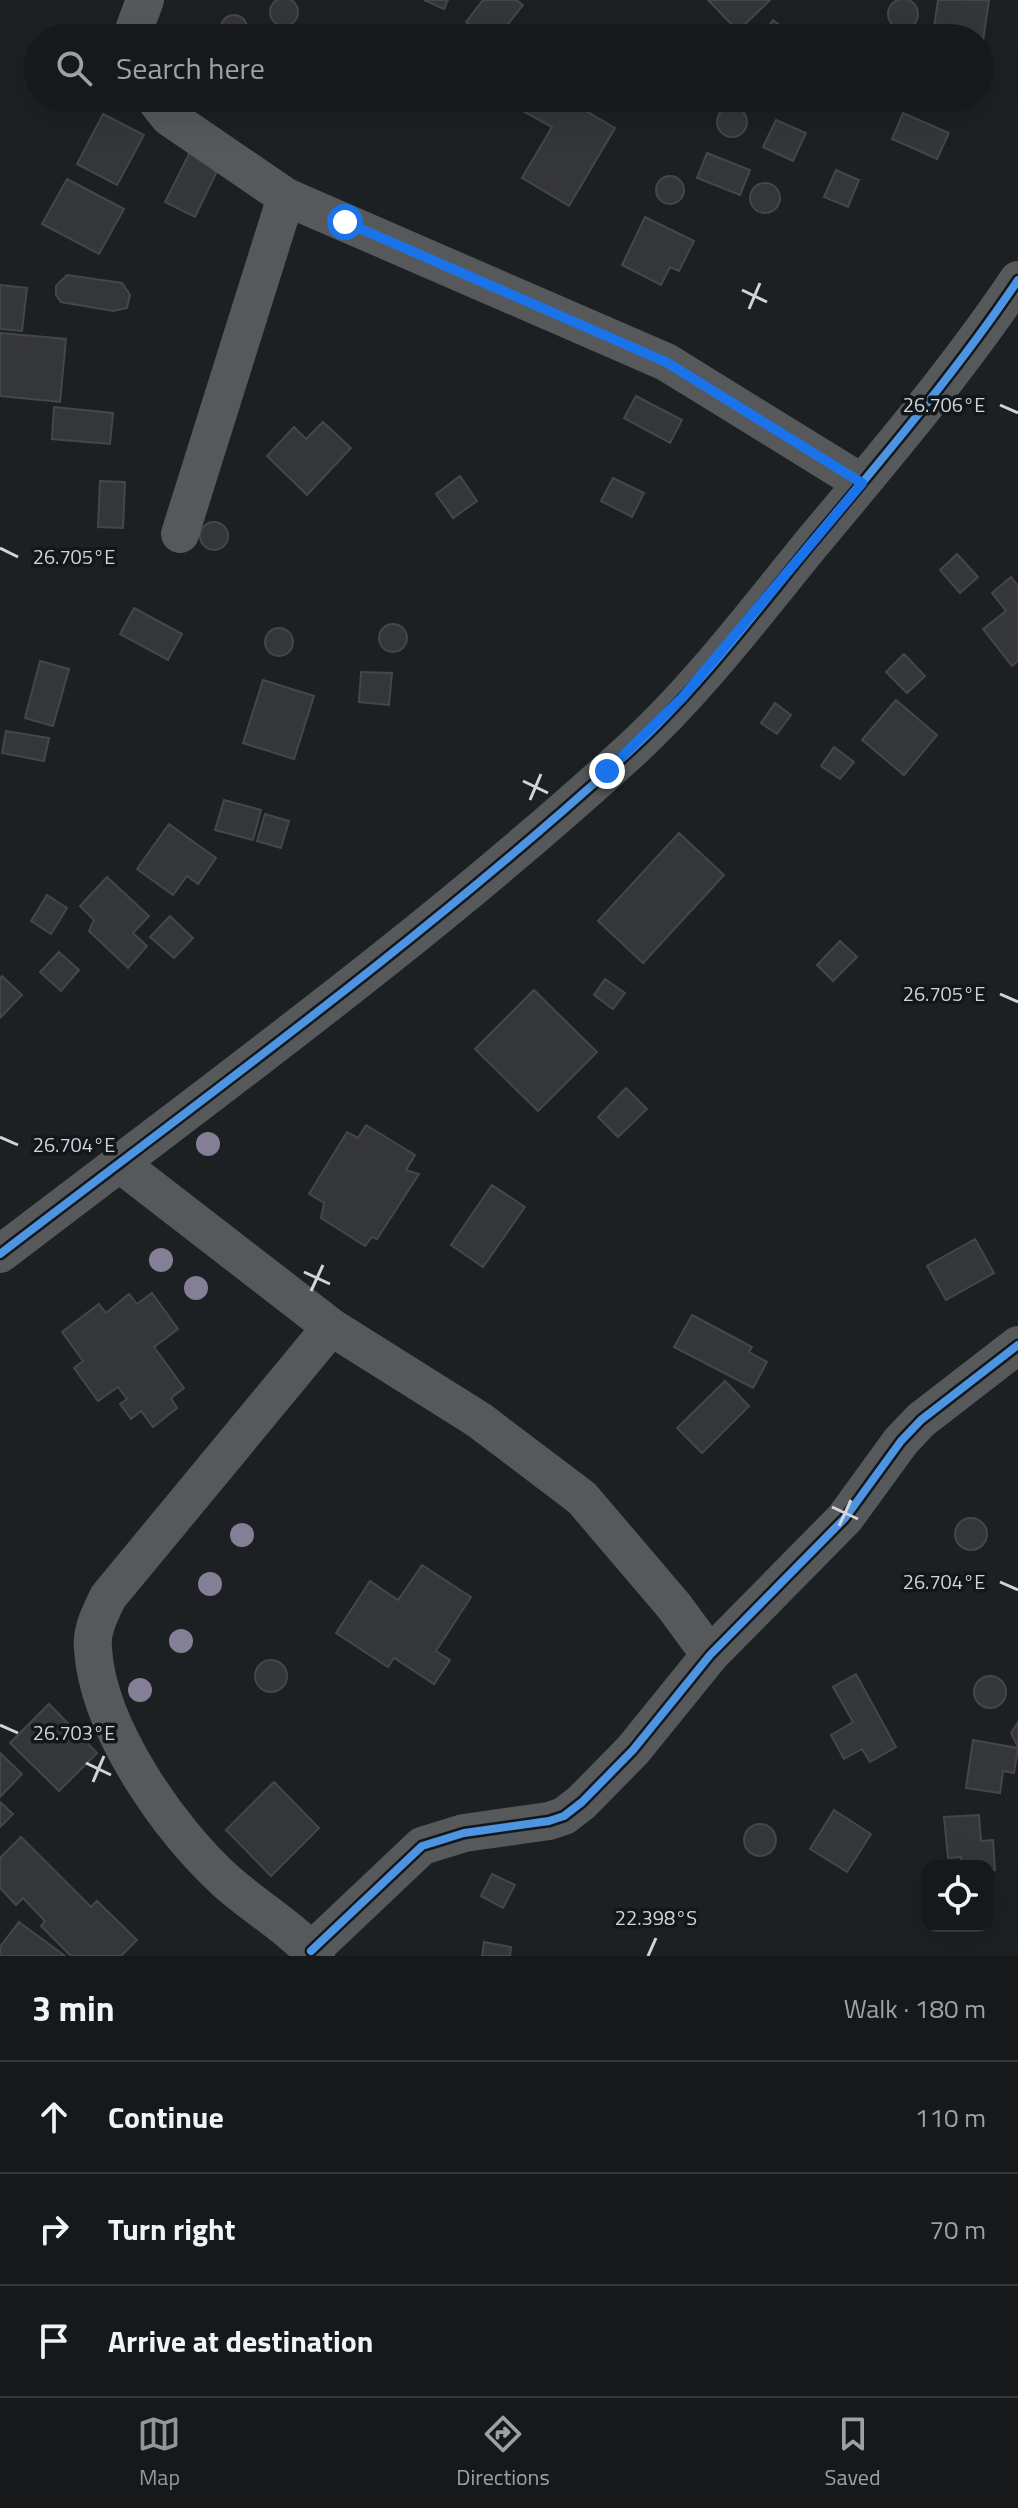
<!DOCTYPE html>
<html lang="en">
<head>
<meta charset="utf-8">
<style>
	:root { --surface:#16181a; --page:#1f2123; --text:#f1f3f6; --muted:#9ea0a2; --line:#353739; --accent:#929599 }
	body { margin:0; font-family:"Titillium Web",sans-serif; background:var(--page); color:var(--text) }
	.controls { position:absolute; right:24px; bottom:24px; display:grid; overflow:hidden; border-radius:16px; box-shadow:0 8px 32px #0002 }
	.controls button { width:72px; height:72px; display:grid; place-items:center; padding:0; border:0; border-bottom:2px solid var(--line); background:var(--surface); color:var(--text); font:40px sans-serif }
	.stop { position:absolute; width:24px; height:24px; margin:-18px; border:6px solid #1a73e8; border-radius:50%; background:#fff }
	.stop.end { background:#1a73e8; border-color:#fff; box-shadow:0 2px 8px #0008 }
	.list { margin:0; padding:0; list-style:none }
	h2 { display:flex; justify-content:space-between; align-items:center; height:104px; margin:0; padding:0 32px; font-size:34px }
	h2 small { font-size:26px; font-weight:400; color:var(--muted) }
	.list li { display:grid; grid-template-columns:52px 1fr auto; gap:24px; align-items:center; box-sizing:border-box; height:112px; padding:0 32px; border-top:2px solid var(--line) }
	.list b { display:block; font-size:30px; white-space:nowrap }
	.list em { font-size:26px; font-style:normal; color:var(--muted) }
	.icon { flex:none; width:44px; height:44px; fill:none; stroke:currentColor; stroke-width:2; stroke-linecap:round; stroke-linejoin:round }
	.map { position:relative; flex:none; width:1018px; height:1956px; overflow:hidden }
	.search { position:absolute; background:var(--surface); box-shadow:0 8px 32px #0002; left:24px; right:24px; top:24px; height:88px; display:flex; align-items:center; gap:20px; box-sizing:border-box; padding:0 28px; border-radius:44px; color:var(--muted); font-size:30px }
	.sheet { height:440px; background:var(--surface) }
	nav { display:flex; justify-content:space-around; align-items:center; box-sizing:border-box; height:112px; border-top:2px solid var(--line); background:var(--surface); font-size:22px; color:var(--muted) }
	nav a { display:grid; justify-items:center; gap:4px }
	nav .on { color:var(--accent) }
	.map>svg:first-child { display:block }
	.building { fill:#343639; stroke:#45464a; stroke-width:2 }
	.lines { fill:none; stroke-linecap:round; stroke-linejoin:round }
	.minor { stroke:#575859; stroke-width:38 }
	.cycleway-casing { stroke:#12171c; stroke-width:13 }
	.cycleway { stroke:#4d94e3; stroke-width:8 }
	.tree { fill:#847e96 }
	.route { stroke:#1a73e8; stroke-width:10 }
	.ticks { fill:none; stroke:#d1d4d8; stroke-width:3 }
	.ticks-label { font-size:20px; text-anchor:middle; fill:#d1d4d8; stroke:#12171c; stroke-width:7; stroke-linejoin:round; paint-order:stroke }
</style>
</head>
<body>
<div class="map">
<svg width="1018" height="1956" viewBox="0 0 1018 1956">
	<rect width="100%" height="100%" fill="#1d2023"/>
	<path class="building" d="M270 12a14 14 0 1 1 28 0a14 14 0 1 1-28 0Z
		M888 14a15 15 0 1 1 30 0a15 15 0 1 1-30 0Z
		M424 0H448L444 9Z
		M483 0H516L523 5 497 38H486L466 22Z
		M708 0H770L738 31Z
		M938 0H989L983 41 980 38 933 34Z
		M221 28a13 13 0 1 1 26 0a13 13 0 1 1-26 0Z
		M773 20 796 38H760Z
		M526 98H564L615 128 569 206 522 178 552 127 519 109Z
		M717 122a15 15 0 1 1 30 0a15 15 0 1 1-30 0Z
		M903 113 949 133 937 159 892 139Z
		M103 114 144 135 117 185 77 164Z
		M776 120 806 133 793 161 763 147Z
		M190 152 219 167 195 217 165 202Z
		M707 153 750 170 740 195 697 178Z
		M836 170 859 180 848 207 824 197Z
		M656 190a14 14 0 1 1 28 0a14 14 0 1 1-28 0Z
		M67 179 124 209 99 254 42 224Z
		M750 198a15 15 0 1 1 30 0a15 15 0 1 1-30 0Z
		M645 217 694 241 679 271 670 267 661 285 622 265Z
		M67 275 122 283 130 295 127 308 113 311 61 302 56 295V286Z
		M0 285 27 288 22 331 0 329Z
		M0 333 66 339 60 402 0 396Z
		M636 396 682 420 670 443 624 418Z
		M54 407 113 413 110 444 52 439Z
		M323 422 351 448 307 495 267 456 294 427 306 439Z
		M460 476 477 501 453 518 436 494Z
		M613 478 644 493 632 517 601 501Z
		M100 481 125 482 123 528 98 527Z
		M200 536a14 14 0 1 1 28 0a14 14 0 1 1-28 0Z
		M957 554 978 577 960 593 940 570Z
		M1011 577 1018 586V661L1012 666 983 629 1006 611 992 593Z
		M134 608 182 634 168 660 120 634Z
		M379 638a14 14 0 1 1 28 0a14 14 0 1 1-28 0Z
		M265 642a14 14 0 1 1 28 0a14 14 0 1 1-28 0Z
		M904 654 925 676 907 693 886 672Z
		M40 661 69 669 53 726 25 718Z
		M361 672 392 673 389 705 359 702Z
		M263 680 314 696 294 759 243 743Z
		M896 700 937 735 904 775 862 740Z
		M775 703 791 715 777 734 761 723Z
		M6 731 49 738 44 761 2 753Z
		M834 747 854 762 840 779 821 766Z
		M224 800 261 810 253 840 215 830Z
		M265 814 289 821 281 848 257 841Z
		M169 824 216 858 198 884 187 876 173 895 137 869Z
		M679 833 724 875 643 963 598 921Z
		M107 877 149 916 133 933 147 946 128 968 89 931 94 920 80 906Z
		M47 895 67 908 51 934 31 921Z
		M170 916 193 938 174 958 150 937Z
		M840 941 857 957 833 981 817 965Z
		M59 952 79 970 61 991 40 972Z
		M2 976 22 995 0 1018V979Z
		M605 979 625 993 613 1009 594 995Z
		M534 990 597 1052 538 1111 475 1049Z
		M626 1088 647 1109 618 1137 598 1117Z
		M366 1125 415 1155 406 1170 419 1174 377 1239 372 1237 365 1246 321 1218 324 1203 309 1194 347 1132 358 1138Z
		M492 1185 525 1207 483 1267 451 1245Z
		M975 1239 994 1273 946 1300 927 1266Z
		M152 1293 178 1329 154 1347 184 1388 171 1398 177 1408 153 1427 141 1411 131 1419 120 1404 127 1399 118 1387 98 1401 74 1368 83 1361 62 1332 99 1304 106 1313 129 1294 137 1304Z
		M692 1315 752 1347 749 1352 767 1362 753 1388 674 1347Z
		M725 1381 749 1406 702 1453 677 1428Z
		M955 1534a16 16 0 1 1 32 0a16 16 0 1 1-32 0Z
		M422 1565 471 1597 436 1651 450 1660 434 1684 394 1658 388 1667 336 1633 370 1581 398 1600Z
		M255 1676a16 16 0 1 1 32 0a16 16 0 1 1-32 0Z
		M856 1674 896 1747 870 1762 862 1749 844 1759 831 1735 853 1722 833 1687Z
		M974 1692a16 16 0 1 1 32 0a16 16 0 1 1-32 0Z
		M49 1704 97 1753 59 1791 10 1743Z
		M1018 1722V1747L1011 1733Z
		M973 1740 1018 1748 1014 1773 1003 1771 1000 1793 966 1788Z
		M0 1753 22 1774 0 1797Z
		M274 1782 319 1828 271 1876 226 1830Z
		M0 1802 13 1814 0 1827Z
		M834 1810 871 1834 847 1872 810 1849Z
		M979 1815 981 1841 993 1840 995 1870 988 1871V1866H961V1857L948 1858 944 1817Z
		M744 1840a16 16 0 1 1 32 0a16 16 0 1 1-32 0Z
		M21 1837 91 1907 97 1901 137 1940 121 1956H71L41 1926 45 1921 23 1898 16 1905 0 1888V1858Z
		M492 1874 515 1885 503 1908 481 1896Z
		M19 1922 65 1956H0V1947Z
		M484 1942 511 1947 510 1956H482Z"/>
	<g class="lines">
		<path class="minor" d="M131 38 145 0
			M154 98 169 117 286 197 180 534
			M286 197 666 362 862 483
			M119 1163 331 1327 479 1420 582 1498 674 1606 710 1655
			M0 1254C213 1091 431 933 629 752 697 690 754 614 812 543 883 458 956 372 1018 280
			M311 1951 422 1846 464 1833 549 1821 564 1816 582 1802 633 1750 710 1655 845 1518 901 1441 921 1420 1018 1345
			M316 1956C291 1928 255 1907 227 1882 169 1830 98 1728 93 1649 91 1630 100 1614 108 1597L331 1327"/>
		<g class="cycleway-casing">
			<path id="cycleway" d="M0 1254C213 1091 431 933 629 752 697 690 754 614 812 543 883 458 956 372 1018 280
				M311 1951 422 1846 464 1833 549 1821 564 1816 582 1802 633 1750 710 1655 845 1518 901 1441 921 1420 1018 1345"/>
		</g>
		<use href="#cycleway" class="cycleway"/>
	</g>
	<g class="tree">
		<circle cx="208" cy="1144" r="12"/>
		<circle cx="161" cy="1260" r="12"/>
		<circle cx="196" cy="1288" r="12"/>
		<circle cx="242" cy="1535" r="12"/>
		<circle cx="210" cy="1584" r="12"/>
		<circle cx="181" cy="1641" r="12"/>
		<circle cx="140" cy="1690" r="12"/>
	</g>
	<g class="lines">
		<path class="route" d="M345 222 666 362 862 483 682 698 607 771"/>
	</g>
	<path class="ticks" d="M742 290 767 302M749 309 760 283M1000 405 1018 413M0 548 18 557M523 781 548 793M530 800 541 774M1000 994 1018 1002M0 1137 18 1145M304 1272 330 1284M311 1291 323 1265M832 1507 858 1519M839 1526 851 1500M1000 1582 1018 1590M0 1725 18 1733M86 1763 111 1775M93 1782 104 1756M648 1956 656 1938"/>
	<g class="ticks-label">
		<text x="944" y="412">26.706°E</text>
		<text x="74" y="564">26.705°E</text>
		<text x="944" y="1001">26.705°E</text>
		<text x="74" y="1152">26.704°E</text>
		<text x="944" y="1589">26.704°E</text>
		<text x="74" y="1740">26.703°E</text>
		<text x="656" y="1925">22.398°S</text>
	</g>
</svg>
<div class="controls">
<button><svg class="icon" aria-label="locate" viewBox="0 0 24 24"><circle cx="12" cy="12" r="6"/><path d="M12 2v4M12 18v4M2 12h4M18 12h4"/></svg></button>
</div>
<div class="stop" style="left:345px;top:222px"></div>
<div class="stop end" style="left:607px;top:771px"></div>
<div class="search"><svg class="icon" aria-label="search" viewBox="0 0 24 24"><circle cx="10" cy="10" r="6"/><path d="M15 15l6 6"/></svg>Search here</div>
</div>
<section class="sheet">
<h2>3 min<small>Walk · 180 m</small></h2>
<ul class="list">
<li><svg class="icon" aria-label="ahead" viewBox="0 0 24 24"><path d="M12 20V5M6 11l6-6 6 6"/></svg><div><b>Continue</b></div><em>110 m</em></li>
<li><svg class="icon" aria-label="right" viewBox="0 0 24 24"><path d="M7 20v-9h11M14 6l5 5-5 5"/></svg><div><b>Turn right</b></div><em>70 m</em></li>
<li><svg class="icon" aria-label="arrive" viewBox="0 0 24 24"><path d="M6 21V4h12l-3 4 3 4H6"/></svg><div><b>Arrive at destination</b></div></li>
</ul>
</section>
<nav>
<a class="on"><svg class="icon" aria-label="map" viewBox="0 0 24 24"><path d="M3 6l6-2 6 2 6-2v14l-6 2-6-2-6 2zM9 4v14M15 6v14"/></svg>Map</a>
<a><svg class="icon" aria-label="directions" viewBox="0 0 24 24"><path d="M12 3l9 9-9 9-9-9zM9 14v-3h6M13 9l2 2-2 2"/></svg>Directions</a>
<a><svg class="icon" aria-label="saved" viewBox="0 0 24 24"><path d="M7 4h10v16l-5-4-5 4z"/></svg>Saved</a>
</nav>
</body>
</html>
